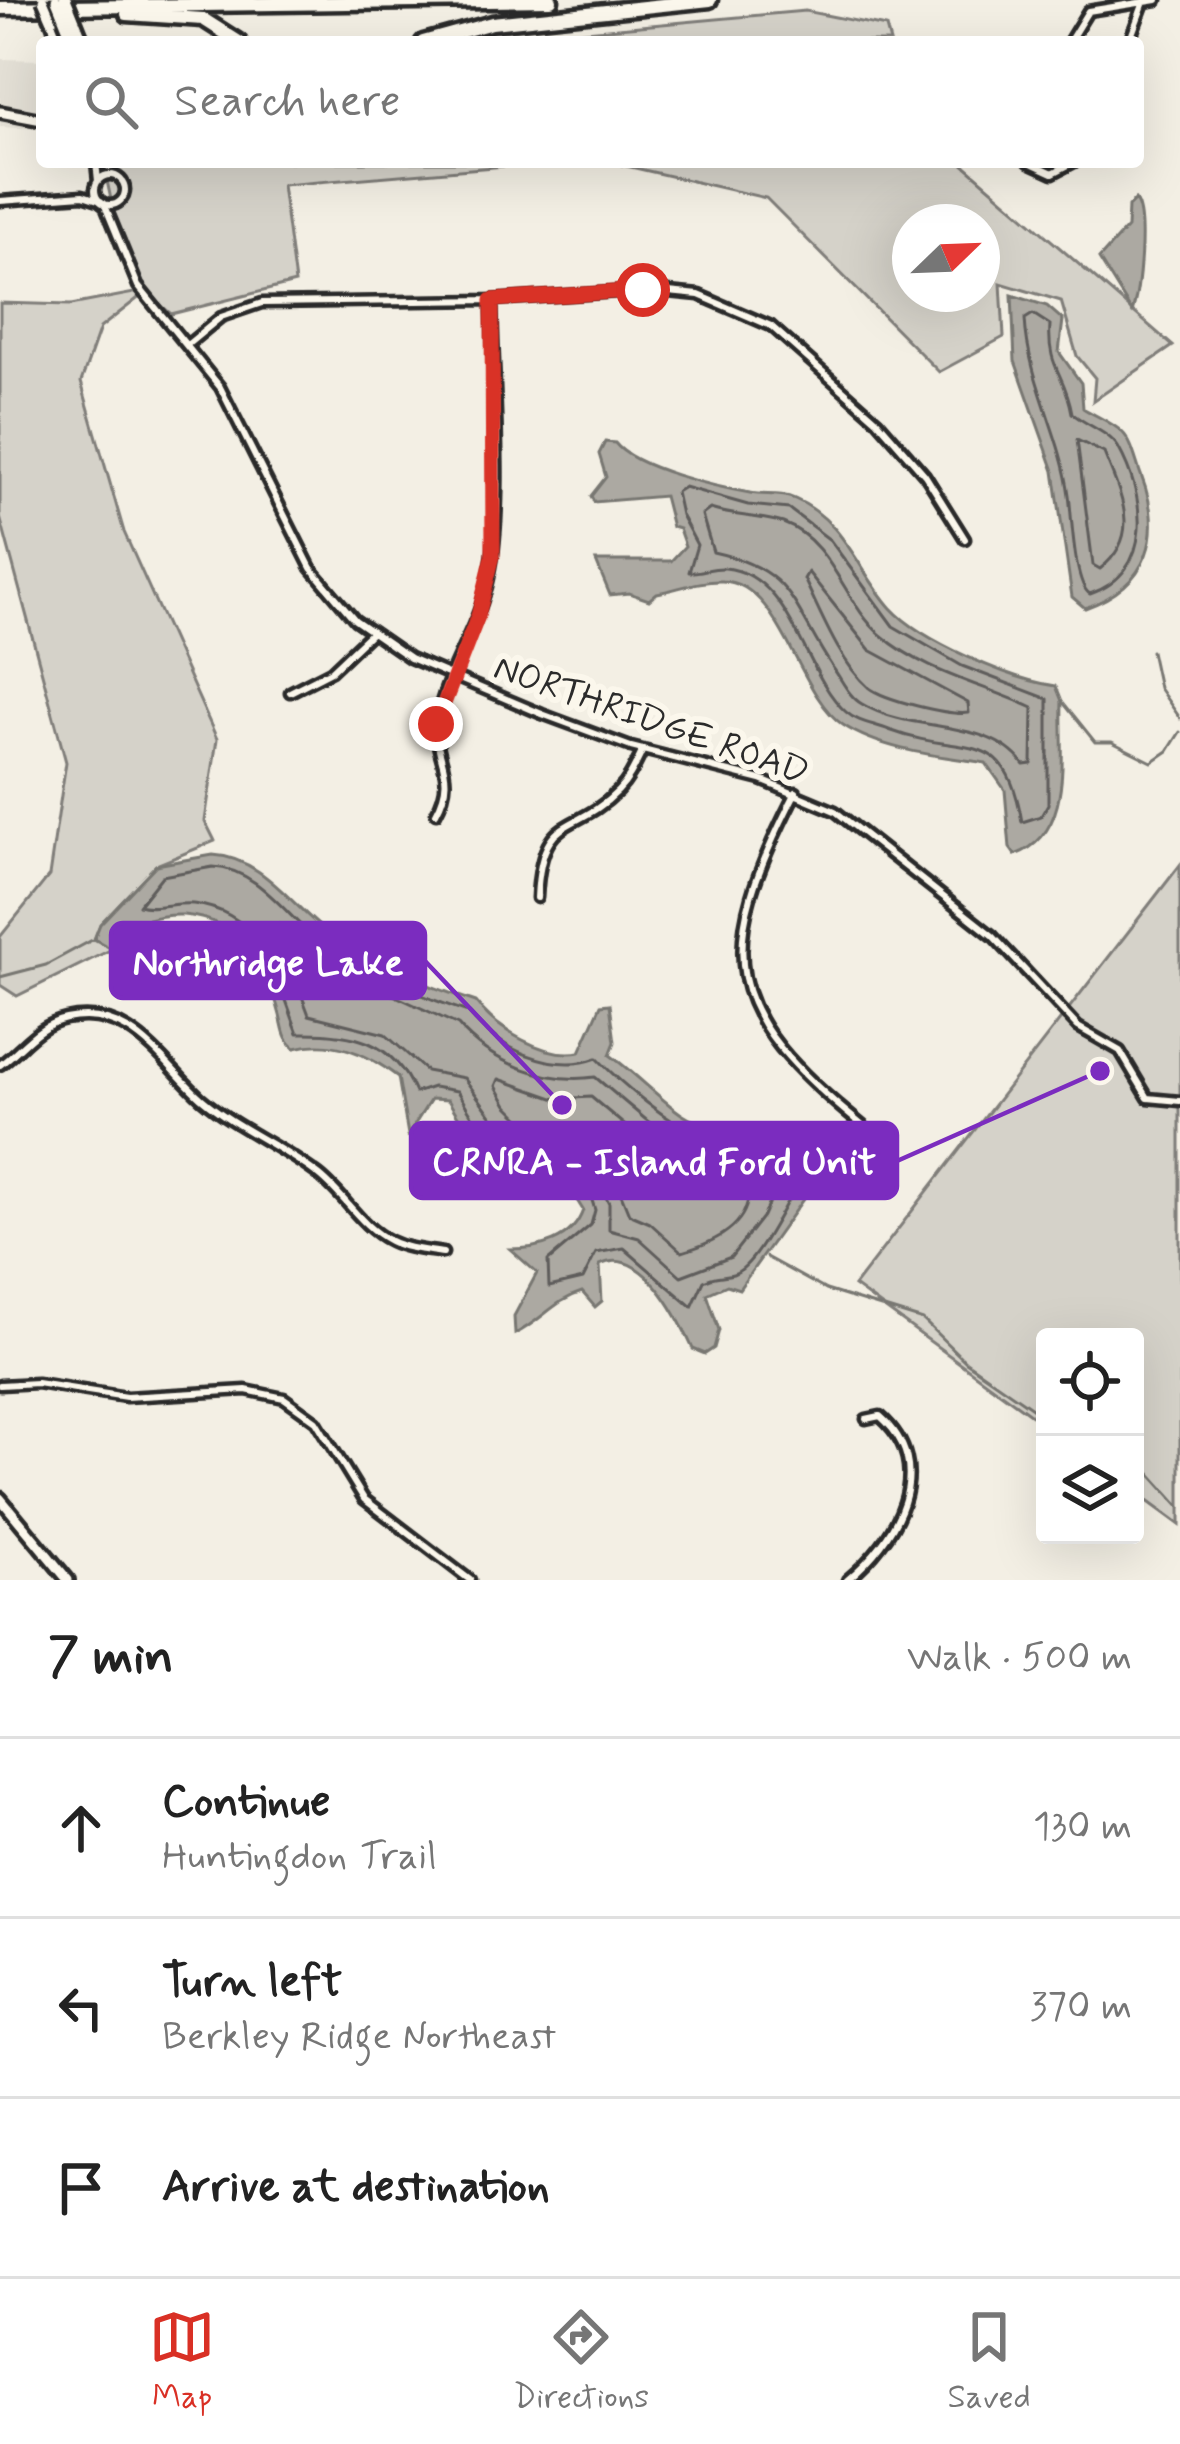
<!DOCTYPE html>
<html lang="en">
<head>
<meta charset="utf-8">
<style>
	:root { --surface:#fff; --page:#f2f2f2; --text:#222; --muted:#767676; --line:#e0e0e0; --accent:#d93025 }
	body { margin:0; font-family:Mynerve,sans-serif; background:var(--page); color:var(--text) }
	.controls { position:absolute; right:36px; bottom:36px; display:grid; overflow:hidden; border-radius:12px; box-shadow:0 12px 48px #0002 }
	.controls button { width:108px; height:108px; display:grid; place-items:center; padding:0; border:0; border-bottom:3px solid var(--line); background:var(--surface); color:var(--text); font:60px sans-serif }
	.compass { position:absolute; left:892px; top:204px; width:108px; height:108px; border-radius:50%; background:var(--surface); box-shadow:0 12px 48px #0002; rotate:67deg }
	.stop { position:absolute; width:36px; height:36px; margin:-27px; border:9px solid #d93025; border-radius:50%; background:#fff }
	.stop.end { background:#d93025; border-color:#fff; box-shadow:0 3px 12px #0008 }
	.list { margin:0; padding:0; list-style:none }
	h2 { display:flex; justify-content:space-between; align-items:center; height:156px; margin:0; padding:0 48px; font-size:51px }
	h2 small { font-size:39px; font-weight:400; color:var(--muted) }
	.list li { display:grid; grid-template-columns:78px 1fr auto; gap:36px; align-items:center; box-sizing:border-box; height:180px; padding:0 48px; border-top:3px solid var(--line) }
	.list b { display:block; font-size:45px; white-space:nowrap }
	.list p { margin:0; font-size:39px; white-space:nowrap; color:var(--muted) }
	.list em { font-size:39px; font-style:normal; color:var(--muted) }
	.icon { flex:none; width:66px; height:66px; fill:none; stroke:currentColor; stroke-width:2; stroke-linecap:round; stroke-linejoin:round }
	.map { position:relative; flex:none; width:1180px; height:1580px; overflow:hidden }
	.search { position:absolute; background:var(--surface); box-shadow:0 12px 48px #0002; left:36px; right:36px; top:36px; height:132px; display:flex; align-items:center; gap:30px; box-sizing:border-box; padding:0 42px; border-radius:12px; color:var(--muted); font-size:45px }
	.sheet { height:696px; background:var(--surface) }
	nav { display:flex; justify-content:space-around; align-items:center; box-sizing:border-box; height:168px; border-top:3px solid var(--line); background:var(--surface); font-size:33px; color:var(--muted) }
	nav a { display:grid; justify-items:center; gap:6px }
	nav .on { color:var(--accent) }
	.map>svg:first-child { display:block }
	.built { fill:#e4e0d6 }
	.green { fill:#d5d2c9; stroke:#807e7a; stroke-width:3; fill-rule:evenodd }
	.water { fill:#aca9a2; stroke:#787772; stroke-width:3 }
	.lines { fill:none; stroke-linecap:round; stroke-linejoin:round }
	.shore { stroke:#5f5d5b; stroke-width:3 }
	.stream { stroke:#787772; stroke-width:3 }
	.street-casing { stroke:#2b2b2b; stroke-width:15 }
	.secondary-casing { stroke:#2b2b2b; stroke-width:18 }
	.highway-casing { stroke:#2b2b2b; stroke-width:21 }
	.street { stroke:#fbf7ec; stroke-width:6 }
	.secondary { stroke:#fbf7ec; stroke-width:9 }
	.highway { stroke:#fbf7ec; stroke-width:12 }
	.secondary-bridge-casing { stroke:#2b2b2b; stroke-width:18; stroke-linecap:butt }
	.highway-bridge-casing { stroke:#2b2b2b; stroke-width:21; stroke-linecap:butt }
	.secondary-bridge { stroke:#fbf7ec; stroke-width:9 }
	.highway-bridge { stroke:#fbf7ec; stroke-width:12 }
	.route { stroke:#d93025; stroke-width:15 }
	.labels { text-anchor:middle; stroke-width:12; stroke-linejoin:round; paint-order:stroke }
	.street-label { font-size:36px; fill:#2b2b2b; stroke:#fbf7ec }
	.leader { fill:none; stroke:#7b2cbf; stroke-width:4.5 }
	.callout-dot { fill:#7b2cbf; stroke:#fbf7ec; stroke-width:4.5 }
	.callout { fill:#7b2cbf; stroke:#7b2cbf; stroke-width:4.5 }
	.callout-label { font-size:39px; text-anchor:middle; font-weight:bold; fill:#fff }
</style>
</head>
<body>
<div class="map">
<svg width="1180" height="1580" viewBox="0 0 1180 1580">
	<rect width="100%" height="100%" fill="#f3efe4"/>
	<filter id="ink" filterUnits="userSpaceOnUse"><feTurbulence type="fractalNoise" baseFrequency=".00833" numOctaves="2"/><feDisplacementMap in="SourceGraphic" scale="24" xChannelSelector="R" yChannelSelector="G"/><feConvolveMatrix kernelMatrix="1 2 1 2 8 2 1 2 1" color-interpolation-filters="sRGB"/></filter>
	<g filter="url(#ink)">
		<path class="built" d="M0 59 42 60V129L0 127Z"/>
		<path class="green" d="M805 11 886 27 890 42H465Z
			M103 162H551L282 185 295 283 171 314 146 292 100 328 81 382 124 532 217 739 205 821 215 841 156 865 100 924 95 938 112 949 17 996 0 985V937L49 876 66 762 0 517V303L71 305 145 291 119 237Z
			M609 162H961L1173 346 1093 401 1095 378 1077 356 1061 301 1001 283 1004 337 939 372 766 198ZM910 222H982V294H910Z
			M1180 865V1525L1135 1492V1337H1045V1425L854 1286Z"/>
		<path class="water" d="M1135 200C1147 216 1139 292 1132 312L1099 259 1127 228 1128 207Z
			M1012 295 1047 306 1063 320 1059 352 1081 383 1083 408C1095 416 1112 422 1122 432 1132 441 1136 462 1141 475 1164 534 1150 585 1085 608L1072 597 1054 471 1015 361Z
			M605 442 615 443C634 468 716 487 750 493 765 496 781 492 795 499 845 521 858 571 891 608 921 641 1012 680 1056 686L1062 701C1060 753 1075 833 1015 855L1010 848 1005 790 986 763C940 756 883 751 843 725 797 694 781 582 722 581 701 580 678 589 657 593L649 600 629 593 610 595 596 561H671L685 546 679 529 672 527 664 496 594 502 591 496 606 477 599 454Z
			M213 855C266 858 295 912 336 939 377 966 430 987 476 1002 496 1029 545 1059 580 1052L601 1005 610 1004 615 1042 610 1055C633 1072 654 1093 676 1110 717 1143 792 1131 811 1188L739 1289 727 1285 707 1294 719 1330 714 1348 705 1354 693 1349C679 1318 642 1244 600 1265L602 1301 595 1307 582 1292C555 1300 541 1321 515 1334L514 1316 537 1273 510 1249C538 1249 573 1241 583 1210L573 1194 548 1188 522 1193 484 1145 473 1141 448 1100 431 1099 408 1135 398 1077C367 1053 333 1038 295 1048 283 1038 284 1030 280 1015 266 961 241 920 183 915 159 914 130 921 112 938V949L94 939 100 924 156 865Z"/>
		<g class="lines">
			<path class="shore" d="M1033 314 1050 325C1047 369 1065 372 1072 413 1085 425 1109 432 1118 447 1145 495 1156 571 1090 594 1074 585 1072 516 1069 495 1061 434 1028 381 1025 319Z
				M1077 440 1104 453C1121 496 1143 535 1100 569L1093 565Z
				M684 487 748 505 789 509 830 540 893 626 962 666 1048 699V804L1041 816 1022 822C1006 723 966 759 889 730 875 724 858 723 846 712 803 674 792 574 725 568 712 567 700 573 689 572L697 545 681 515 676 492Z
				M710 509C735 517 763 516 783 523 833 541 844 604 881 635 925 673 982 684 1033 708L1032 764 1024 765C988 716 913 735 862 704 849 697 842 680 833 668 791 605 795 570 713 552L702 515Z
				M808 572 870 650 968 703 969 713C950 716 884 700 868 687 839 661 821 613 804 579Z
				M213 867C263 869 292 927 332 951 374 975 422 997 468 1012 497 1049 554 1074 597 1058 625 1088 667 1121 704 1139 737 1155 775 1151 797 1185 784 1204 756 1267 733 1274 723 1277 714 1275 704 1281L692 1307 624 1248 596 1253 583 1279 549 1287 548 1261 591 1225 595 1210 590 1194 575 1182 530 1178 481 1130 457 1091 433 1087 415 1093C393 1040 352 1032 298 1033 276 976 264 912 193 904 176 902 152 910 139 905L162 876Z
				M271 924H278L324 963 458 1025C490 1063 547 1084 595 1077L663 1134 705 1157 771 1178 776 1187 763 1216 731 1257 681 1276 639 1238 609 1230V1203L598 1181 580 1168 536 1161 493 1118 464 1078 426 1071 385 1034 309 1015 288 959 269 931Z
				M499 1079 556 1099 591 1097 654 1150 699 1173 748 1187C752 1226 713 1243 682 1252L650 1223 629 1214 610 1167 589 1152 544 1142 507 1105 496 1086Z"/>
			<path class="stream" d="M1151 651 1159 688 1180 718
				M1062 701 1095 742H1112L1152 762 1168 751 1180 732
				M0 977 46 965 94 939
				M766 1257 826 1290 923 1320 966 1362 1045 1417
				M1135 1457 1180 1507"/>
			<g class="street-casing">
				<path id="street" d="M1069 42 1088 11 1157 0
					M1129 42 1144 2
					M96 162 98 181
					M1029 162 1053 173 1074 162
					M95 190a15 15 0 1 1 30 0a15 15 0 1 1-30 0Z
					M0 201 83 195 101 201
					M104 203 138 286 220 387 311 568 355 620 410 658 542 714 631 747 761 780 835 811 993 936 1078 1027 1120 1051 1148 1098 1180 1101
					M187 345 221 317 262 303 492 300 648 290 699 295 771 326 877 420 925 475 965 539
					M290 692 331 671 371 633
					M796 792C712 955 721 1011 863 1126
					M436 813C460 770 430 758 438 717 446 669 479 626 489 578 505 503 493 380 492 300
					M537 898C541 810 574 836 618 791 630 779 636 764 643 750
					M0 1065C23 1048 37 1025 66 1019 131 1005 161 1062 201 1098 236 1128 279 1145 316 1173 343 1192 359 1226 390 1241 406 1249 425 1250 443 1253
					M0 1385 37 1383 126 1397 246 1390 284 1398 316 1421 364 1499 470 1580
					M847 1580C896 1540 939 1468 880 1416L866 1419"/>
			</g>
			<g class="secondary-casing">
				<path id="secondary" d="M52 21 60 42
					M0 112 42 120
					M0 1498 68 1580"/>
			</g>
			<g class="highway-casing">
				<path id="highway" d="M0 8 551 0
					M127 14 203 19 239 42
					M423 42 492 23 710 0
					M110 164V162"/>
			</g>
			<use href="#street" class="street"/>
			<use href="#secondary" class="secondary"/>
			<use href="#highway" class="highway"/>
			<g class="secondary-bridge-casing">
				<path id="secondary-bridge" d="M43 0 52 21
					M56 0 73 42"/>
			</g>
			<g class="highway-bridge-casing">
				<path id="highway-bridge" d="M65 0 82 42"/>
			</g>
			<use href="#secondary-bridge" class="secondary-bridge"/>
			<use href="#highway-bridge" class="highway-bridge"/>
		</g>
	</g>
	<g class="lines" filter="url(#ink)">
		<path class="route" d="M436 724 478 616 493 556 492 300 643 290"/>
	</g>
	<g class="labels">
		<g class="street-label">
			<text transform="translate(652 718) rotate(19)" y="13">NORTHRIDGE ROAD</text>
		</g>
	</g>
	<path class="leader" d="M562 1105L425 961M1100 1071L897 1161"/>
	<g class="callout-dot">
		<circle cx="562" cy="1105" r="12"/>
		<circle cx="1100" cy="1071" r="12"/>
	</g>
	<g class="callout">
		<rect x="111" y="923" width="314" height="75" rx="12"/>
		<rect x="411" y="1123" width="486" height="75" rx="12"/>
	</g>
	<g class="callout-label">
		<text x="268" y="975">Northridge Lake</text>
		<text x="654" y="1174">CRNRA - Island Ford Unit</text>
	</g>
</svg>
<div class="controls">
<button><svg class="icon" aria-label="locate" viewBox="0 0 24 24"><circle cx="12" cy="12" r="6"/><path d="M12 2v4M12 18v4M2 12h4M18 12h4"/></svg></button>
<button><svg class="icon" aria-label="layers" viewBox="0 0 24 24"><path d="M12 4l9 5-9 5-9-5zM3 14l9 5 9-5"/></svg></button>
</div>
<svg class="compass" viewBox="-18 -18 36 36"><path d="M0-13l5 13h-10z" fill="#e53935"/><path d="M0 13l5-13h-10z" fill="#767676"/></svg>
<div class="stop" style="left:643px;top:290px"></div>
<div class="stop end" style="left:436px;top:724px"></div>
<div class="search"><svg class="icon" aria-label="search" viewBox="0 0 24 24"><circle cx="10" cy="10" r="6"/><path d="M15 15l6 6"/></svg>Search here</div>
</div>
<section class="sheet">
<h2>7 min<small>Walk · 500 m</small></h2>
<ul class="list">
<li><svg class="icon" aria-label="ahead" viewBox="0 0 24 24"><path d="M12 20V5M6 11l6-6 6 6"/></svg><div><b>Continue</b><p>Huntingdon Trail</p></div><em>130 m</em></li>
<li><svg class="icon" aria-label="left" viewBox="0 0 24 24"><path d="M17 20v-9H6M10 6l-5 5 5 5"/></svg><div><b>Turn left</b><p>Berkley Ridge Northeast</p></div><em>370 m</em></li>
<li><svg class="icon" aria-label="arrive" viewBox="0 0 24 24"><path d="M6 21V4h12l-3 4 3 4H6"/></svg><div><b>Arrive at destination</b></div></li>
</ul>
</section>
<nav>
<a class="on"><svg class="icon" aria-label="map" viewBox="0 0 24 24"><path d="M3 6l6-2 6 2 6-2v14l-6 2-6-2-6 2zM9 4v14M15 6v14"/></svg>Map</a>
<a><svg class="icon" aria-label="directions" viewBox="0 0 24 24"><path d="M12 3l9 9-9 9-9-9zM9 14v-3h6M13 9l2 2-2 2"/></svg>Directions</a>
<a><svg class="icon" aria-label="saved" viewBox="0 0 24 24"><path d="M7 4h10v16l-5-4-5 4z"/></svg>Saved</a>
</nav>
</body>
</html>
